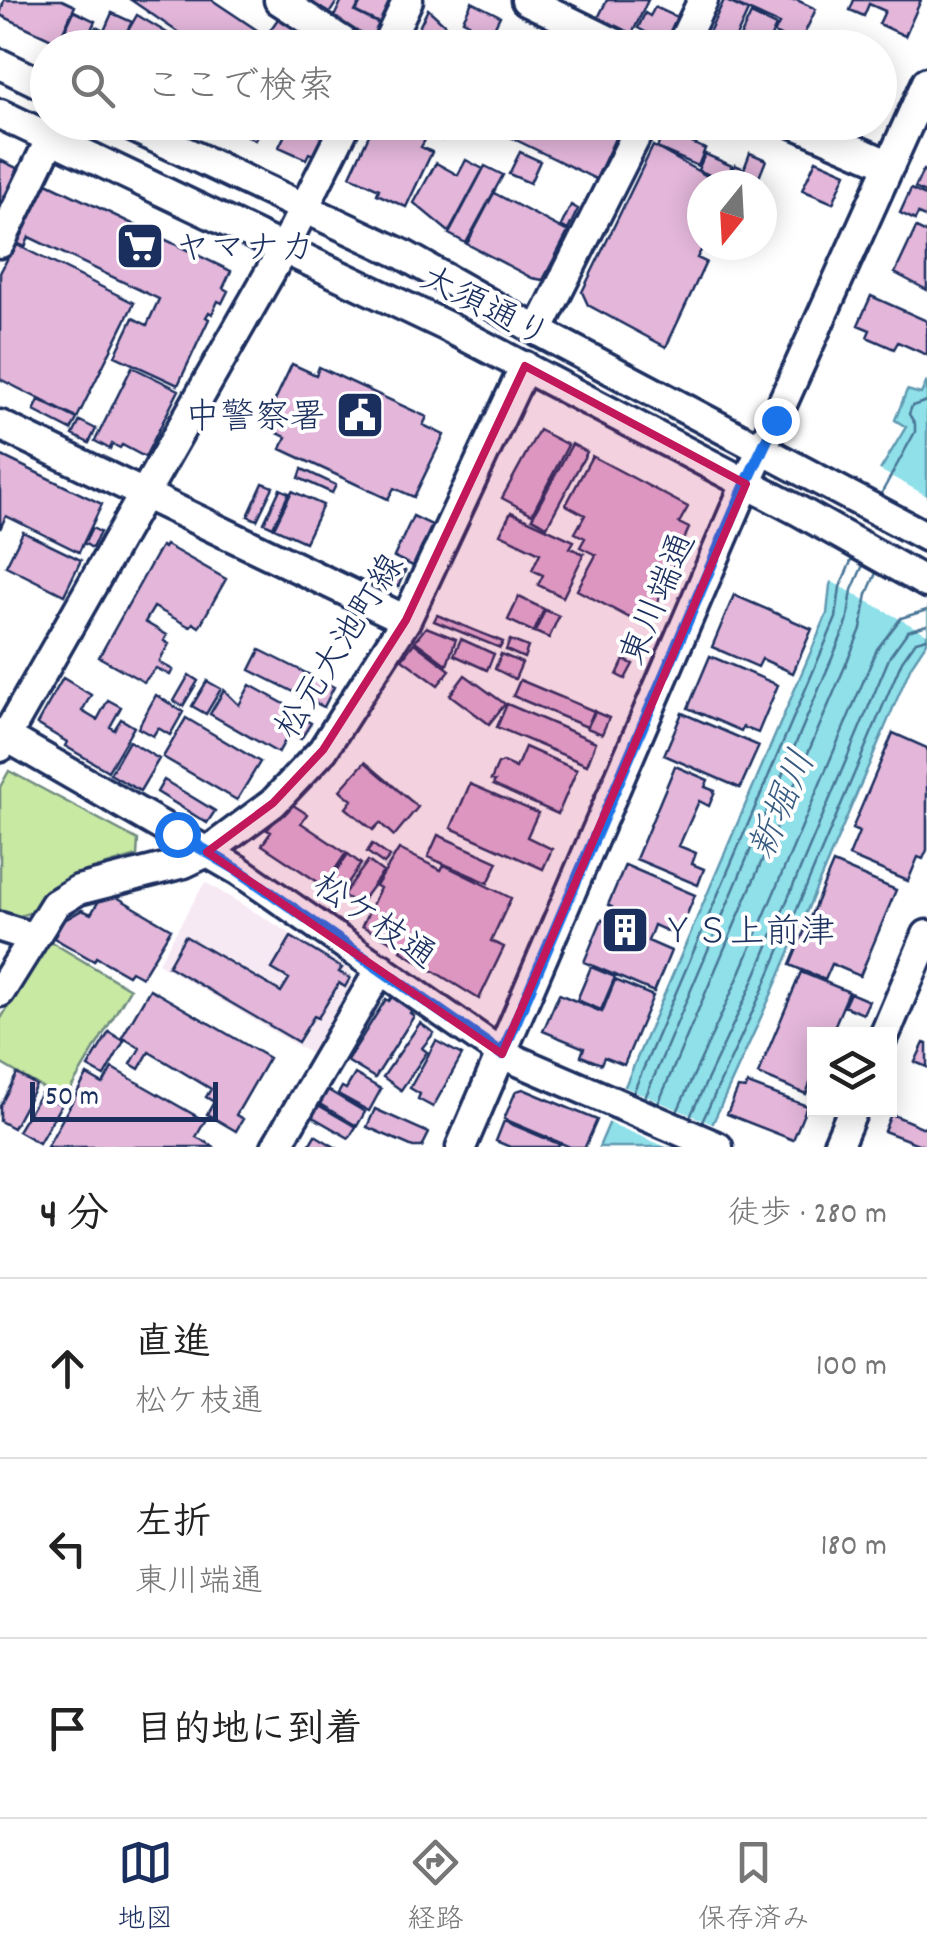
<!DOCTYPE html>
<html lang="ja">
<head>
<meta charset="utf-8">
<style>
	:root { --surface:#fff; --page:#f2f2f2; --text:#222; --muted:#767676; --line:#e0e0e0; --accent:#1b2f5e }
	body { margin:0; font-family:Dekko,"Klee One",sans-serif; background:var(--page); color:var(--text) }
	.controls { position:absolute; right:30px; bottom:30px; display:grid; overflow:hidden; border-radius:0px; box-shadow:0 5px 25px #0003 }
	.controls button { width:90px; height:90px; display:grid; place-items:center; padding:0; border:0; border-bottom:2px solid var(--line); background:var(--surface); color:var(--text); font:50px sans-serif }
	.compass { position:absolute; left:687px; top:170px; width:90px; height:90px; border-radius:50%; background:var(--surface); box-shadow:0 5px 25px #0003; rotate:198deg }
	.scale { position:absolute; left:30px; bottom:25px; width:188px; box-sizing:border-box; padding-left:10px; border:5px solid #1b2f5e; border-top:0; font-size:28px; line-height:35px; white-space:nowrap; color:#1b2f5e; -webkit-text-stroke:8px #fff; paint-order:stroke }
	.stop { position:absolute; width:30px; height:30px; margin:-22px; border:8px solid #1a73e8; border-radius:50%; background:#fff }
	.stop.end { background:#1a73e8; border-color:#fff; box-shadow:0 2px 10px #0008 }
	.list { margin:0; padding:0; list-style:none }
	h2 { display:flex; justify-content:space-between; align-items:center; height:130px; margin:0; padding:0 40px; font-size:42px }
	h2 small { font-size:32px; font-weight:400; color:var(--muted) }
	.list li { display:grid; grid-template-columns:65px 1fr auto; gap:30px; align-items:center; box-sizing:border-box; height:180px; padding:0 40px; border-top:2px solid var(--line) }
	.list b { display:block; font-size:38px; white-space:nowrap }
	.list p { margin:0; font-size:32px; white-space:nowrap; color:var(--muted) }
	.list em { font-size:32px; font-style:normal; color:var(--muted) }
	.icon { flex:none; width:55px; height:55px; fill:none; stroke:currentColor; stroke-width:2; stroke-linecap:round; stroke-linejoin:round }
	.map { position:relative; flex:none; width:927px; height:1147px; overflow:hidden }
	.search { position:absolute; background:var(--surface); box-shadow:0 5px 25px #0003; left:30px; right:30px; top:30px; height:110px; display:flex; align-items:center; gap:25px; box-sizing:border-box; padding:0 35px; border-radius:55px; color:var(--muted); font-size:38px }
	.sheet { height:670px; background:var(--surface) }
	nav { display:flex; justify-content:space-around; align-items:center; box-sizing:border-box; height:140px; border-top:2px solid var(--line); background:var(--surface); font-size:28px; color:var(--muted) }
	nav a { display:grid; justify-items:center; gap:5px }
	nav .on { color:var(--accent) }
	.map>svg:first-child { display:block }
	.built { fill:#f7e9f4 }
	.green { fill:#c7e9a2; stroke:#718c80; stroke-width:2.5 }
	.water { fill:#8fe0e9; stroke:#6199b1; stroke-width:2.5 }
	.pier { fill:#fff }
	.lines { fill:none; stroke-linecap:round; stroke-linejoin:round }
	.shore { stroke:#497696; stroke-width:2.5 }
	.building { fill:#e3b6da; stroke:#1b2f5e; stroke-width:2.5 }
	.minor-casing { stroke:#1b2f5e; stroke-width:35 }
	.minor { stroke:#fff; stroke-width:28 }
	.route { stroke:#1a73e8; stroke-width:12 }
	.marked { fill:#c2185b; fill-opacity:0.2; stroke:#c2185b; stroke-width:8; stroke-linejoin:round }
	.labels { text-anchor:middle; stroke-width:8; stroke-linejoin:round; paint-order:stroke }
	.poi-label { font-size:35px; fill:#1b2f5e; stroke:#fff; text-anchor:start }
	.street-label { font-size:35px; fill:#1b2f5e; stroke:#fff }
	.water-label { font-size:38px; font-style:italic; fill:#385b81; stroke:#fff }
</style>
</head>
<body>
<div class="map">
<svg width="927" height="1147" viewBox="0 0 927 1147">
	<rect width="100%" height="100%" fill="#fff"/>
	<filter id="ink" filterUnits="userSpaceOnUse"><feTurbulence type="fractalNoise" baseFrequency=".01" numOctaves="2"/><feDisplacementMap in="SourceGraphic" scale="20" xChannelSelector="R" yChannelSelector="G"/><feConvolveMatrix kernelMatrix="1 2 1 2 8 2 1 2 1" color-interpolation-filters="sRGB"/></filter>
	<g filter="url(#ink)">
		<path class="built" d="M205 882 349 969 354 984 313 1055 158 963Z"/>
		<path class="green" d="M9 771 138 840 137 856 77 874 54 887 29 913 17 917 0 911V787Z
			M48 940 130 989 64 1100 0 1063V1020Z"/>
		<path class="water" d="M927 381V642L911 666 771 995 702 1147H599L827 614 830 585 879 472 906 427 895 420 907 390 921 394Z"/>
		<path class="pier" d="M876 468 927 496V634L827 579Z
			M620 1085 717 1126 707 1147H666L605 1121Z"/>
		<g class="lines">
			<path class="shore" d="M881 494 915 432V424L909 414 912 406 927 401
				M633 1093 836 618 840 587 852 559
				M645 1098 847 623 852 590 863 565
				M658 1104 861 629 867 594 876 573
				M677 1112 737 980 877 649 901 618 927 610
				M690 1117 751 986 890 656 908 631 927 625
				M702 1122 762 991 902 661 916 641 927 638"/>
		</g>
		<path class="building" d="M4 0H62L75 6 58 42 0 15Z
			M131 0H212L266 36 280 16 310 37 303 48H201Z
			M307 0H338L329 14Z
			M342 0H361L355 12 381 25 374 39 332 21Z
			M362 0H395L383 25 356 12Z
			M607 0H648L632 34 598 18Z
			M724 0 748 11 731 48H715L704 43Z
			M725 0H797L816 9 799 45 774 33 779 24Z
			M854 0H921L905 36 879 24 885 11 869 4 864 16 850 10Z
			M472 2 500 16 484 48 470 46 474 39 464 34 469 23 463 20Z
			M655 7 677 17 666 41 656 45 644 40 647 33 638 28 645 13 650 16Z
			M428 9 470 48H409Z
			M74 11 95 21 83 48H57Z
			M112 13 132 22 117 48H86L96 27 104 31Z
			M751 14 776 26 771 37 788 45 787 48H735Z
			M137 15 189 46V48H118Z
			M543 31 553 36 548 48H535Z
			M244 122H263L255 140 240 132Z
			M291 122H332L316 156 309 153 306 159 279 147Z
			M375 122H417L411 134 425 140 421 147 432 152 406 207 377 194 379 189 350 176Z
			M420 122H449L441 140 417 128Z
			M515 122H603L619 130 596 179 508 136Z
			M668 123 696 135 692 143 705 149 698 166 657 148Z
			M653 146 723 185H702L704 245 697 258 706 262 666 347 588 305 582 292Z
			M520 152 540 161 530 183 509 174Z
			M750 153 766 160 756 185 727 184 735 165 744 169Z
			M705 154 732 166 725 182 698 170Z
			M0 160 21 170 6 201 3 200 0 206Z
			M466 160 483 169 449 232 414 203 436 163 458 175Z
			M816 160 846 173 833 203 802 190Z
			M485 166 503 175 466 243 449 234Z
			M923 170 927 172V194L915 188Z
			M47 183 231 271 223 288 228 291 222 303 218 301 212 314 209 312 206 317 209 319 178 385 115 356 133 318 147 325 159 299 29 237 25 247 14 242 33 201 37 203Z
			M911 189 927 197V218L918 214 915 220 900 213Z
			M494 193 568 232 543 280 532 278 467 244Z
			M571 205 578 209 568 230 561 226Z
			M916 228 927 233V290L895 273Z
			M15 244 134 303 77 418 0 379V273Z
			M871 296 927 321V355L898 342 894 349 867 337 870 330 858 325Z
			M292 364 316 375 319 367 427 417 423 425 444 435 414 497 394 488 388 499 281 449 286 437 263 426Z
			M132 367 179 390 145 457 122 445 120 448 112 444 110 449 95 441Z
			M39 400 77 419 71 430 34 411Z
			M80 421 96 429 89 443 73 435Z
			M539 430 568 445 532 514 502 498Z
			M572 444 587 452 547 526 532 518Z
			M0 455 102 504 79 552 6 516 0 529Z
			M592 456 688 507 679 523 689 528 647 627 577 590 596 555 580 547 585 538 575 533 585 515 566 505Z
			M302 469 336 485 332 493 299 478Z
			M263 483 273 487 257 520 248 516Z
			M280 489 289 493 273 527 264 523Z
			M292 491 323 505 305 542 274 528Z
			M511 512 574 541 570 548 584 554 563 597 538 585 543 575 532 570 540 553 500 534Z
			M413 516 432 525 413 566 394 557Z
			M92 528 100 532 92 548 84 543Z
			M23 532 81 560 64 595 6 566Z
			M166 545 226 579 199 627 193 623 190 627 154 607 145 622 167 635 164 641 169 644 159 662 173 670 170 675 156 668 144 682 99 657 161 546 164 548Z
			M394 566 405 571 398 587 387 582Z
			M734 595 812 629 793 673 762 659 758 667 712 647Z
			M519 597 544 609 534 632 508 620Z
			M545 610 559 616 549 638 535 632Z
			M437 615 503 642 500 648 434 621Z
			M426 627 456 639 447 665 415 641Z
			M461 639 494 654 487 670 454 655Z
			M510 640 528 647 524 658 506 650Z
			M414 643 450 670 438 685 402 659Z
			M260 650 334 687 324 707 250 670Z
			M501 654 522 663 515 679 495 669Z
			M710 656 778 685 758 733 743 727 741 731 688 708Z
			M624 660 633 664 625 679 617 675Z
			M189 675 198 681 183 706 174 701Z
			M465 675 505 704 489 724 450 695Z
			M63 678 91 695 82 711 97 720 108 700 121 707 110 727 114 730 121 719 134 727 108 771 65 746 67 742 37 724Z
			M520 680 594 711 587 727 513 696Z
			M207 681 221 689 206 714 192 706Z
			M250 685 297 711 285 731 289 734 278 753 210 714 224 690 239 705Z
			M156 695 183 712 170 735 158 728 153 736 138 728Z
			M507 704 596 742 587 765 497 727Z
			M595 712 609 718 602 734 587 728Z
			M682 713 759 746 740 788 664 755Z
			M298 716 311 723 301 739 289 732Z
			M186 718 260 762 237 800 163 757Z
			M893 733 927 748V850L923 859 918 857 908 881 849 856 859 832 852 829Z
			M129 741 159 759 140 791 110 774Z
			M525 747 577 770 558 814 493 785 495 781 491 780 498 764 503 762 516 768Z
			M365 762 418 807 394 836 380 823 373 830 346 808 352 800 340 790Z
			M675 766 708 780 705 787 715 791 709 806 699 801 679 846 696 853 692 864 704 869 698 885 636 859Z
			M164 780 215 811 207 823 157 792Z
			M470 784 538 813 527 837 552 849 543 869 451 828Z
			M290 803 307 814 301 823 346 853 324 886 262 845 271 832 267 830Z
			M438 835 498 862 488 883 428 857Z
			M372 844 390 857 384 864 367 852Z
			M399 849 441 870 444 865 511 898 491 941 504 947 479 999 401 951 403 948 362 926 380 888 376 886Z
			M348 854 361 864 332 906 319 897Z
			M368 861 383 872 358 906 343 895Z
			M833 863 896 890 860 976 832 964 825 980 790 965Z
			M625 865 695 895 678 936 654 925 648 941 671 951 654 992 584 962 602 919 606 921 612 907 608 905Z
			M115 896 171 929 142 977 131 971 128 975 96 957 94 961 54 938 63 921 82 910 91 914 100 899Z
			M185 936 281 992 289 979 272 969 291 937 342 968 339 972 350 978 345 987 339 983 318 1018 314 1016 298 1042 168 966Z
			M591 967 615 977 601 1010 577 1000Z
			M801 972 849 992 831 1034H814V1073L806 1094 758 1074Z
			M615 980 653 996 624 1065 604 1057 601 1064 581 1056 584 1048 543 1031 559 994 602 1012Z
			M150 989 269 1058 236 1115 243 1119 236 1131 207 1114 214 1102 206 1097 211 1089 149 1052 139 1069 131 1064 140 1048 122 1037Z
			M850 993 869 1001 863 1014 844 1006Z
			M392 997 412 1010 410 1013 414 1016 375 1078 347 1061 386 999 389 1001Z
			M420 1023 434 1033 422 1048 427 1052 401 1090 383 1077Z
			M109 1032 124 1041 104 1076 88 1067Z
			M436 1041 462 1055 433 1107 418 1099 420 1094 410 1088Z
			M924 1043 927 1044V1067L915 1062Z
			M112 1068 205 1121 196 1137 215 1147H47L87 1075 103 1084Z
			M17 1074 36 1085 13 1128 0 1121V1106Z
			M355 1074 381 1089 369 1111 338 1094 342 1087 346 1089Z
			M748 1084 807 1106 793 1140 727 1114 738 1088 745 1089Z
			M326 1089 365 1112 357 1126 318 1103Z
			M523 1089 597 1120 585 1147H570L504 1119 516 1091Z
			M41 1093 61 1105 39 1143 18 1131Z
			M318 1105 356 1127 349 1138 311 1116Z
			M375 1109 429 1133 422 1147H413L367 1127Z
			M891 1114 927 1129 926 1147 884 1131Z
			M504 1121 559 1144 558 1147H510L496 1141Z
			M315 1135 335 1147H308Z"/>
		<g class="lines">
			<g class="minor-casing">
				<path id="minor" d="M279 0 353 48
					M526 0 624 48
					M385 48 408 0
					M680 48 703 0
					M0 64 48 87
					M0 114 446 326 799 511 927 583
					M122 122 402 254 538 331 927 537
					M791 122 890 165
					M0 243 51 138
					M538 331 643 122
					M0 425 406 620
					M0 733 238 870 502 1054 718 1147
					M0 747 284 248 347 122
					M0 927 32 937
					M0 992 55 904 78 890 184 863 207 852 273 803 323 750 406 620 525 366
					M885 1034 927 935
					M276 1147 381 968
					M461 1147 746 484 927 82
					M837 1147 853 1110"/>
			</g>
			<use href="#minor" class="minor"/>
		</g>
	</g>
	<g class="lines" filter="url(#ink)">
		<path class="route" d="M177 834 238 870 502 1054 746 484 776 420"/>
	</g>
	<path class="marked" d="M525 366 746 484 502 1054 207 852 273 803 323 750 406 620Z"/>
	<defs>
		<g id="supermarket-square" transform="scale(2.5)"><rect x="-9" y="-9" width="18" height="18" rx="4" fill="#1b2f5e" stroke="#fff"/><path d="M-6-5.5h2.5l.6 2H6L4.5 2H-2.5L-4.4-4H-6ZM-1.5 3.2a1.3 1.3 0 1 0 .1 0ZM3 3.2a1.3 1.3 0 1 0 .1 0Z" fill="#fff"/></g>
		<g id="civic-square" transform="scale(2.5)"><rect x="-9" y="-9" width="18" height="18" rx="4" fill="#1b2f5e" stroke="#fff"/><path d="M-.6-6.5H3V-4.5H.6V-3L4-1V1h2V6H-6V1h2V-1L-.6-3ZM-1.2 2.5V6h2.4V2.5Z" fill="#fff"/></g>
		<g id="building-square" transform="scale(2.5)"><rect x="-9" y="-9" width="18" height="18" rx="4" fill="#1b2f5e" stroke="#fff"/><path d="M-4-6H4V6H1V3H-1V6H-4ZM-2.5-4.3h1.7v1.8h-1.7ZM.8-4.3h1.7v1.8H.8ZM-2.5-1h1.7V.8h-1.7ZM.8-1h1.7V.8H.8Z" fill="#fff"/></g>
	</defs>
	<g fill-rule="evenodd">
		<use href="#supermarket-square" x="140" y="246"/>
		<use href="#civic-square" x="360" y="415"/>
		<use href="#building-square" x="625" y="930"/>
	</g>
	<g class="labels">
		<g class="poi-label">
			<text x="175" y="258">ヤマナカ</text>
			<text x="325" y="427" text-anchor="end">中警察署</text>
			<text x="660" y="942">ＹＳ上前津</text>
		</g>
		<g class="street-label">
			<text transform="translate(486 305) rotate(27)" y="12">大須通り</text>
			<text transform="translate(656 598) rotate(-67)" y="12">東川端通</text>
			<text transform="translate(338 645) rotate(-58)" y="12">松元大池町線</text>
			<text transform="translate(376 919) rotate(35)" y="12">松ケ枝通</text>
		</g>
		<g class="water-label">
			<text transform="translate(780 804) rotate(-67)" y="13">新堀川</text>
		</g>
	</g>
</svg>
<div class="controls">
<button><svg class="icon" aria-label="layers" viewBox="0 0 24 24"><path d="M12 4l9 5-9 5-9-5zM3 14l9 5 9-5"/></svg></button>
</div>
<svg class="compass" viewBox="-18 -18 36 36"><path d="M0-13l5 13h-10z" fill="#e53935"/><path d="M0 13l5-13h-10z" fill="#767676"/></svg>
<div class="scale">50 m</div>
<div class="stop" style="left:177px;top:834px"></div>
<div class="stop end" style="left:776px;top:420px"></div>
<div class="search"><svg class="icon" aria-label="search" viewBox="0 0 24 24"><circle cx="10" cy="10" r="6"/><path d="M15 15l6 6"/></svg>ここで検索</div>
</div>
<section class="sheet">
<h2>4 分<small>徒歩 · 280 m</small></h2>
<ul class="list">
<li><svg class="icon" aria-label="ahead" viewBox="0 0 24 24"><path d="M12 20V5M6 11l6-6 6 6"/></svg><div><b>直進</b><p>松ケ枝通</p></div><em>100 m</em></li>
<li><svg class="icon" aria-label="left" viewBox="0 0 24 24"><path d="M17 20v-9H6M10 6l-5 5 5 5"/></svg><div><b>左折</b><p>東川端通</p></div><em>180 m</em></li>
<li><svg class="icon" aria-label="arrive" viewBox="0 0 24 24"><path d="M6 21V4h12l-3 4 3 4H6"/></svg><div><b>目的地に到着</b></div></li>
</ul>
</section>
<nav>
<a class="on"><svg class="icon" aria-label="map" viewBox="0 0 24 24"><path d="M3 6l6-2 6 2 6-2v14l-6 2-6-2-6 2zM9 4v14M15 6v14"/></svg>地図</a>
<a><svg class="icon" aria-label="directions" viewBox="0 0 24 24"><path d="M12 3l9 9-9 9-9-9zM9 14v-3h6M13 9l2 2-2 2"/></svg>経路</a>
<a><svg class="icon" aria-label="saved" viewBox="0 0 24 24"><path d="M7 4h10v16l-5-4-5 4z"/></svg>保存済み</a>
</nav>
</body>
</html>
